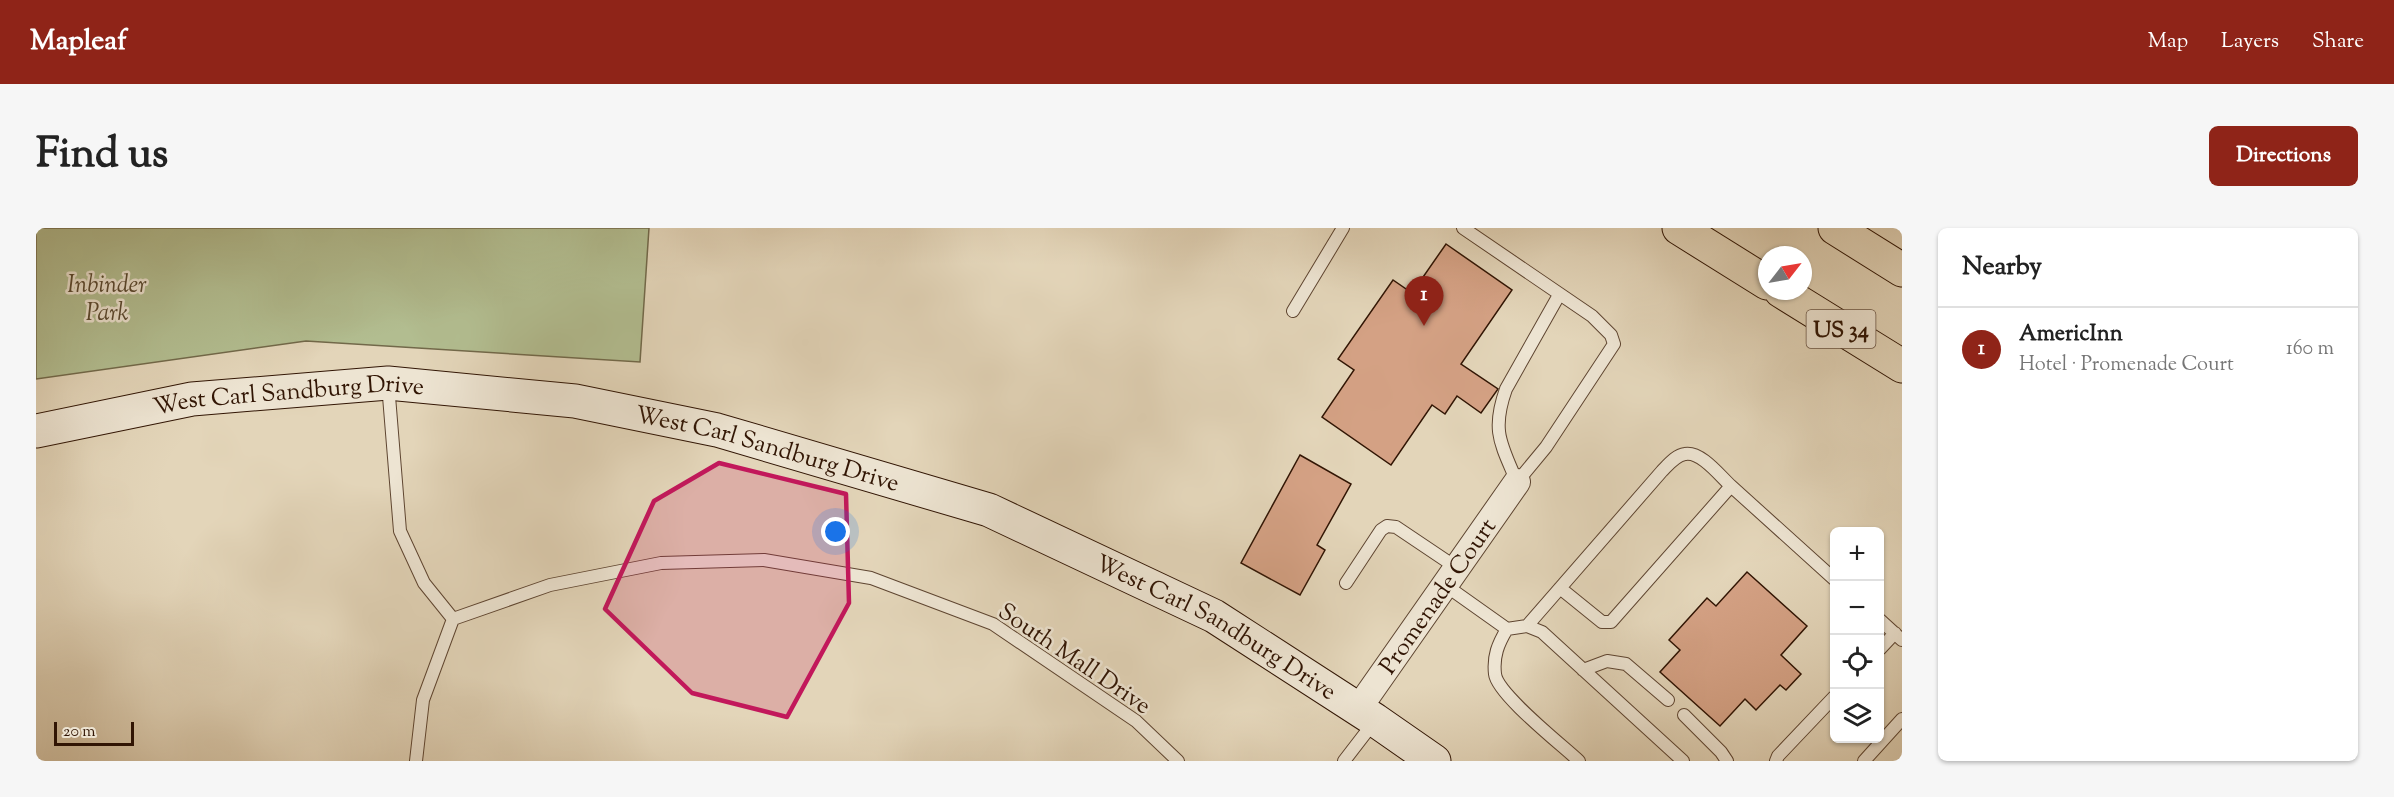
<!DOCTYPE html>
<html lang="en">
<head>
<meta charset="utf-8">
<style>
	:root { --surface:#fff; --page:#f6f6f6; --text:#222; --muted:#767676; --line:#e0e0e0; --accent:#8f2418 }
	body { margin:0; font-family:"Sorts Mill Goudy",serif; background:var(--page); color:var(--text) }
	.controls { position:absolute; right:18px; bottom:18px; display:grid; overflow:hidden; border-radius:9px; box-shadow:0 2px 4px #0004 }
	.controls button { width:54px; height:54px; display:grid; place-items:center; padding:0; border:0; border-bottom:2px solid var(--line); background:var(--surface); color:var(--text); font:30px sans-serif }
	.compass { position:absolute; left:1722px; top:18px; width:54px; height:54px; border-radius:50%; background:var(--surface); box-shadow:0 2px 4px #0004; rotate:59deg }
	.scale { position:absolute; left:18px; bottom:15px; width:80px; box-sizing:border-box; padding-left:6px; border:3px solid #311504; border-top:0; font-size:16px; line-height:21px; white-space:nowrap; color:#311504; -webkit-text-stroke:4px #ede4d2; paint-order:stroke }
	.you { position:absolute; left:800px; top:304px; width:21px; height:21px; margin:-15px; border:4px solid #fff; border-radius:50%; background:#1a73e8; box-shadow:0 0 0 9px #1a73e833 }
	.badge { display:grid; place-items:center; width:39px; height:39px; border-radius:50%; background:var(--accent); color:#fff; font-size:20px; font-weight:700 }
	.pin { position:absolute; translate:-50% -50px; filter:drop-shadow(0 2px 3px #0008) }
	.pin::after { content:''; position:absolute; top:32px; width:21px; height:18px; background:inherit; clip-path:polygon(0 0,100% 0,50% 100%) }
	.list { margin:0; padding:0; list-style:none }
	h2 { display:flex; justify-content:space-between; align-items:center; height:78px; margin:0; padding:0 24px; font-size:26px }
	h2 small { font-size:20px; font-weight:400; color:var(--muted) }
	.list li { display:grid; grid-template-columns:39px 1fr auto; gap:18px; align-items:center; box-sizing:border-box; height:84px; padding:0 24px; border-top:2px solid var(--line) }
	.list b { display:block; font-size:22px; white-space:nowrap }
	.list p { margin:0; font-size:20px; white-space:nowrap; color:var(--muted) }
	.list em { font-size:20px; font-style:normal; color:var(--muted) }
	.icon { flex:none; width:33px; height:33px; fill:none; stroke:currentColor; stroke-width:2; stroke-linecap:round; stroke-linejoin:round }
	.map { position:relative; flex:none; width:1866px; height:533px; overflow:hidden; border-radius:9px }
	header { display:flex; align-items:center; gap:36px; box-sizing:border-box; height:84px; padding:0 30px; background:var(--accent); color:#fff }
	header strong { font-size:28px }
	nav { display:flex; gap:33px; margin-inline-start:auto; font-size:21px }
	.intro { display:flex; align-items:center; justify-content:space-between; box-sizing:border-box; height:144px; padding:0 36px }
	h1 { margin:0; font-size:42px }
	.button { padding:15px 27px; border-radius:9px; background:var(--accent); color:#fff; font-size:21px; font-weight:700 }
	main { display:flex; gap:36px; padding:0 36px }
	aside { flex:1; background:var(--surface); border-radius:9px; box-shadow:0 2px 4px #0004 }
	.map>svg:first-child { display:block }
	.green { fill:#b2bd90; stroke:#72694a; stroke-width:1.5 }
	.building { fill:#d4a184; stroke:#311504; stroke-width:1.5 }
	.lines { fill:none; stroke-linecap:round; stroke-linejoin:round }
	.lane-casing { stroke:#5e4531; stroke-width:14 }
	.street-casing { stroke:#5e4531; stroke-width:28 }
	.secondary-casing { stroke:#311504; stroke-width:35 }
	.highway-casing { stroke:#311504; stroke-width:35 }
	.lane { stroke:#ede4d2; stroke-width:12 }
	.street { stroke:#ede4d2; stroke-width:26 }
	.secondary { stroke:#ede4d2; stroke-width:33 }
	.highway { stroke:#e3d5b9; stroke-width:33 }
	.marked { fill:#c2185b; fill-opacity:0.2; stroke:#c2185b; stroke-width:4.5; stroke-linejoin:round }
	.labels { text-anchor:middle; stroke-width:5; stroke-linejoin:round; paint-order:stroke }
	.shield { fill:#ede4d2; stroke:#695342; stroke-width:1.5 }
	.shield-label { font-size:22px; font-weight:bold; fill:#311504 }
	.park-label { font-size:24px; font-style:italic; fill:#58472e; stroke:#ede4d2 }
	.street-label { font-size:24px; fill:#311504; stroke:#ede4d2 }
</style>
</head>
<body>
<header>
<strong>Mapleaf</strong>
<nav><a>Map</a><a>Layers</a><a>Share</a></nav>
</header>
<div class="intro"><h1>Find us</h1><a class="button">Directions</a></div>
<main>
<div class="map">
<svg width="1866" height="533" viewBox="0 0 1866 533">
	<rect width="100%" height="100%" fill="#e3d5b9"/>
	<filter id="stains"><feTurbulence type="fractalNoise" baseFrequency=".00333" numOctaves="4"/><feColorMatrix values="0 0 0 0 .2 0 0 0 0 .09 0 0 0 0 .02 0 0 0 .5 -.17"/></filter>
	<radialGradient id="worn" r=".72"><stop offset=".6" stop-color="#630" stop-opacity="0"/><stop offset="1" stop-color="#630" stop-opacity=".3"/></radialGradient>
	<path class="green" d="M0 0H613L604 134 270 113 0 151Z"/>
	<path class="building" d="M1410 16 1476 62 1425 136 1462 161 1445 185 1421 168 1409 186 1396 177 1355 237 1286 189 1318 142 1302 131 1357 52 1376 65Z
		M1264 227 1315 256 1281 317 1289 322 1264 367 1205 335Z
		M1711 344 1771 398 1745 427 1765 446 1750 462 1744 457 1720 482 1709 471 1684 498 1624 444 1644 422 1633 412 1671 370 1680 378Z"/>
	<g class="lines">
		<g class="lane-casing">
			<path id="lane" d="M1427 0 1556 88 1575 107 1578 116 1510 219 1481 254C1465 216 1455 203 1470 161L1523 67
				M1257 83 1307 0
				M352 156 364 303 388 355 417 391
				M1695 258 1798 351
				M1310 355 1345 302 1351 298 1360 299 1421 340
				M1409 357 1471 401 1491 398 1506 404 1647 533
				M417 391 514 357 625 335 728 332 835 350 957 396 1100 493 1142 533
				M1844 392 1866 412
				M1491 398 1626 243C1632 237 1640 227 1649 226 1665 223 1684 248 1695 258L1575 394H1566L1524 360
				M1471 401C1462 416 1457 428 1459 446 1461 466 1526 517 1543 533
				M1844 421 1859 405
				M1547 442 1571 433 1590 436 1632 472
				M1648 487 1685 524 1691 533
				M380 533 387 472 417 391
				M1308 533 1338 494
				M1740 533 1742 528 1798 469
				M1828 533 1866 491"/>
		</g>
		<g class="street-casing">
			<g id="street">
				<path id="s1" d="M1322 481 1481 254"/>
			</g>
		</g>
		<g class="secondary-casing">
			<g id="secondary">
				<path id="s2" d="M0 203 156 171 352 155 539 173 681 202 953 282 1178 388 1339 492 1398 533"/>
			</g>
		</g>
		<g class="highway-casing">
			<path id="highway" d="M1643 0 1731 55
				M1799 0 1866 42
				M1745 63 1866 138"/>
		</g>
		<use href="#lane" class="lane"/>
		<use href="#street" class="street"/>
		<use href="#secondary" class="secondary"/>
		<use href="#highway" class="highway"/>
	</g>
	<path class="marked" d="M683 235 810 266 813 375 751 489 656 465 569 381 618 273Z"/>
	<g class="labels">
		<rect class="shield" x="1770.5" y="82" width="69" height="38" rx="4.5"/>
		<g class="shield-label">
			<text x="1805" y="109">US 34</text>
		</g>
		<g class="park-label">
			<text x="71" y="64">Inbinder<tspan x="71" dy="28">Park</tspan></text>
		</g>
		<g class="street-label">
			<text dy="8" stroke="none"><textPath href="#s2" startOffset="256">West Carl Sandburg Drive</textPath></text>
			<text dy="8" stroke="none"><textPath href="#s2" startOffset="742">West Carl Sandburg Drive</textPath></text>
			<text dy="8" stroke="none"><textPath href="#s1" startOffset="138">Promenade Court</textPath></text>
			<text dy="8" stroke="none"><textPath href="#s2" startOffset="1228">West Carl Sandburg Drive</textPath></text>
			<text transform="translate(1039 430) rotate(34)" y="8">South Mall Drive</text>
		</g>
	</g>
	<rect width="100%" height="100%" filter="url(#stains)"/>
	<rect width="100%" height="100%" fill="url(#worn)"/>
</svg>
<div class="controls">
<button>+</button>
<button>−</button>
<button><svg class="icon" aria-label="locate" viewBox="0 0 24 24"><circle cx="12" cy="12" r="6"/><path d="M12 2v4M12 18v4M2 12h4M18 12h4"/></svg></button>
<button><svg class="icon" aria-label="layers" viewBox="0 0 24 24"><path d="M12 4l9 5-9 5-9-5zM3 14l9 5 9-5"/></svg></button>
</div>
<svg class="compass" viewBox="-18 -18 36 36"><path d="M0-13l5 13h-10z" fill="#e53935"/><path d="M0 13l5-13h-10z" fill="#767676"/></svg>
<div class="scale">20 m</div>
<div class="you"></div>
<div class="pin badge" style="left:1388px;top:98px">1</div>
</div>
<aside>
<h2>Nearby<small></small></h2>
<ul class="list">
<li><span class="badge">1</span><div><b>AmericInn</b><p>Hotel · Promenade Court</p></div><em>160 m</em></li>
</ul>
</aside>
</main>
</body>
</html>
